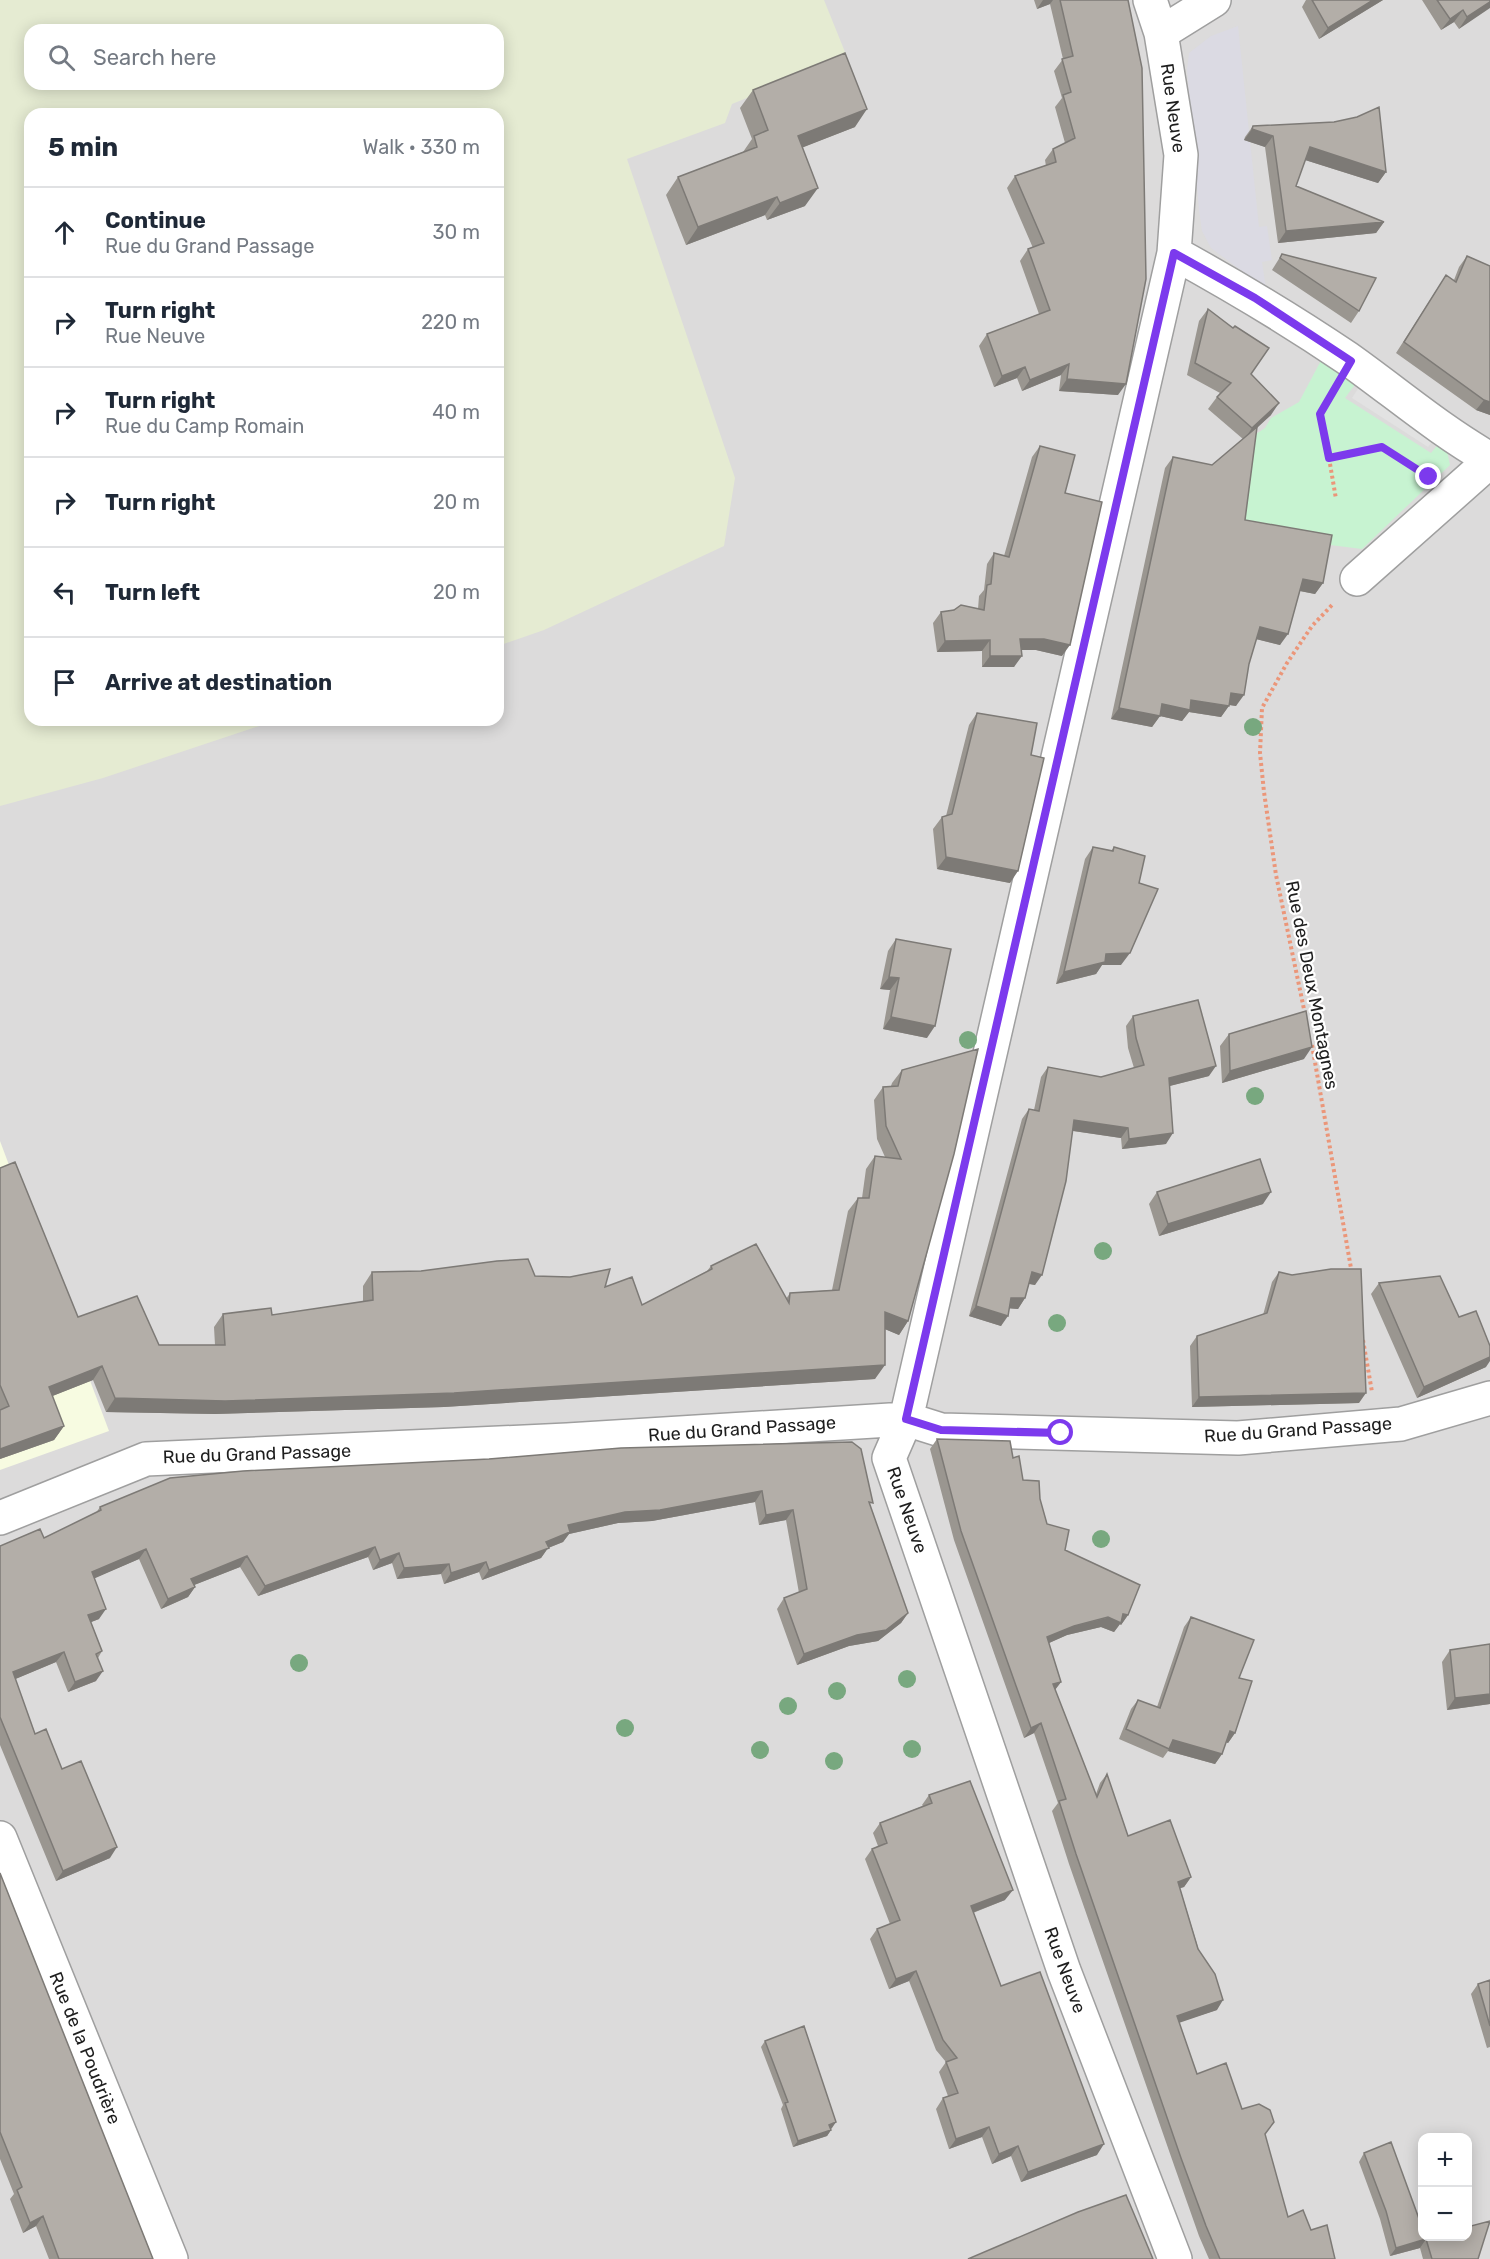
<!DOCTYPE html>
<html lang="en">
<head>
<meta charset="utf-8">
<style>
	:root { --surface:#fff; --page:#f2f2f3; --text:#1f2937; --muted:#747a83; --line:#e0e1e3 }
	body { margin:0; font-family:Rubik,sans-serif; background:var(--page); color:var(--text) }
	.controls { position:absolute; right:18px; bottom:18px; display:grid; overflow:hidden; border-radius:12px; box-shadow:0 3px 15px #0003 }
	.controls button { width:54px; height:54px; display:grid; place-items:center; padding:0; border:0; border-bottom:2px solid var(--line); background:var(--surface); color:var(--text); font:30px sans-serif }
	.stop { position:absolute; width:18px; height:18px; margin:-14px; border:4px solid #7c3aed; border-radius:50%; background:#fff }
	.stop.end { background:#7c3aed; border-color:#fff; box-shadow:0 2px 6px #0008 }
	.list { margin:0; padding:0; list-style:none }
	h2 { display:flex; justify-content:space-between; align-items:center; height:78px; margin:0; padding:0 24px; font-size:26px }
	h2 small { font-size:20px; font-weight:400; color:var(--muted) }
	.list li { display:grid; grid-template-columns:39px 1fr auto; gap:18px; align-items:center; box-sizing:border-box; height:90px; padding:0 24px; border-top:2px solid var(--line) }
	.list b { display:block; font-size:22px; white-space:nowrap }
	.list p { margin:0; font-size:20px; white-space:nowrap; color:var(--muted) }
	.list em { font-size:20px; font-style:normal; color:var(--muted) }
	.icon { flex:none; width:33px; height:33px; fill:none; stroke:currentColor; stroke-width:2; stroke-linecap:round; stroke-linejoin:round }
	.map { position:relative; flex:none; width:1490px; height:2259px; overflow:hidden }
	.search { position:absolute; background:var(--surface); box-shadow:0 3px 15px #0003; left:24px; top:24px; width:480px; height:66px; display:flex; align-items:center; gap:15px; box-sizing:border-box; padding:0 21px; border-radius:18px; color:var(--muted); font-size:22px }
	.panel { position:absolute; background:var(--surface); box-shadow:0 3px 15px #0003; left:24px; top:108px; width:480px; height:618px; border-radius:18px }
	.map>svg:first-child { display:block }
	.residential { fill:#dcdbdb; fill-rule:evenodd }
	.education { fill:#f7fbe1 }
	.farmland { fill:#e5ebd2; fill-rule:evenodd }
	.park { fill:#c7f3d1 }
	.parking { fill:#e2e2e2 }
	.plaza { fill:#dbdae3 }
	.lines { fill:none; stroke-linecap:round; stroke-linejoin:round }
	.minor-casing { stroke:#9f9f9f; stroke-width:36 }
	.path { stroke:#eb9679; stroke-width:4; stroke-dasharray:3 3; stroke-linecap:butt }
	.minor { stroke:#fff; stroke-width:33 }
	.tree { fill:#78a87f }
	.wall { fill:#9a9690 }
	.shaded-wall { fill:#7d7a76 }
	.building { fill:#b3aea8; stroke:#7d7a76; stroke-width:1.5 }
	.route { stroke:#7c3aed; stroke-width:8 }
	.labels { text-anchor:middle; stroke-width:4.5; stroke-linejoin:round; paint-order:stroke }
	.street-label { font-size:18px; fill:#1e1e1e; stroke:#fff }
</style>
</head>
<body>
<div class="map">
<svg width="1490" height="2259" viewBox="0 0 1490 2259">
	<rect width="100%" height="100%" fill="#eeece5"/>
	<path class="residential" d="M0 0H1490V2259H0ZM30 30H498V84H30ZM30 114H498V720H30ZM1422 2138H1468V2236H1422Z"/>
	<path class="education" d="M0 1141 109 1431 0 1470Z"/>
	<path class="farmland" d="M0 0H824L847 57 732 104 725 123 627 159 735 478 724 546 544 630 498 646V114H30V720H277L103 778 0 806ZM30 30H498V84H30Z"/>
	<path class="park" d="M1326 351 1365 371 1345 398 1431 453 1444 437 1450 465 1362 549 1233 533 1250 438 1265 428 1271 418 1299 402Z"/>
	<path class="parking" d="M1368 373 1442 430 1428 447 1352 398Z"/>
	<path class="plaza" d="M1238 26 1259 227 1267 226 1272 260 1262 262 1266 289 1211 248 1202 231 1199 210 1187 70 1189 53 1211 36Z"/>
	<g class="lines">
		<g class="minor-casing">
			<path id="minor" d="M1150 0 1161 33 1181 155 1174 253 906 1419 889 1458 1064 1971 1175 2259
				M1161 33 1214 0
				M1174 253C1234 286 1291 320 1347 358 1395 392 1439 430 1490 459
				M1357 579 1490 461
				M0 1518 146 1459 567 1440 906 1419 941 1430 1238 1438 1401 1424 1490 1398
				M0 1838 171 2259"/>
		</g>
		<path class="path" d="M1334 390 1320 414 1329 458 1382 447 1424 473
			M1329 458 1336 499
			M1305 1014 1276 875 1264 792 1260 753 1262 708 1287 663 1312 626 1333 604
			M1312 1045 1352 1274
			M1363 1340 1372 1392"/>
		<use href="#minor" class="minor"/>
	</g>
	<g class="tree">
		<circle cx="1253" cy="727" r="9"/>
		<circle cx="968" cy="1040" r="9"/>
		<circle cx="1255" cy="1096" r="9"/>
		<circle cx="1103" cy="1251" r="9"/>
		<circle cx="1057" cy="1323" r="9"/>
		<circle cx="1101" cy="1539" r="9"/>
		<circle cx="299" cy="1663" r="9"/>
		<circle cx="907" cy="1679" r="9"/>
		<circle cx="837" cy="1691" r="9"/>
		<circle cx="788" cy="1706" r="9"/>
		<circle cx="625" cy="1728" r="9"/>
		<circle cx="912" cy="1749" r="9"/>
		<circle cx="760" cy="1750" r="9"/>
		<circle cx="834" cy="1761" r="9"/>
	</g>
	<path class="wall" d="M1034 0H1128L1118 395 1059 391 1061 375 1022 391 1017 378 994 387 979 346 987 334 1039 314 1020 261 1028 249 1033 248 1007 188 1015 176 1046 166 1045 160 1053 149 1065 143 1055 107 1062 98 1054 71 1063 59 1050 4 1037 9Z
		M1306 0H1383L1319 39 1302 7Z
		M1422 0H1490L1459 29 1454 22 1441 30Z
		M753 90 855 127 803 147 805 206 767 220 765 215 686 245 666 195 678 177 743 152 752 139 740 108Z
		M1253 126 1386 172 1378 183 1305 160 1296 186 1384 222 1376 233 1278 243 1265 147 1244 140 1245 137Z
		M1282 254 1359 311 1351 323 1272 270Z
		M1467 256 1490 266V415L1476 410 1396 353 1446 275 1454 280 1459 267Z
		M1208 309 1251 374 1271 415 1257 427 1245 520 1323 583 1315 594 1300 591 1280 645 1256 639 1236 706 1229 705 1221 717 1189 712 1182 721 1160 716 1152 727 1111 719 1165 468 1173 457 1212 465 1243 439 1208 409 1220 393 1187 375 1199 321Z
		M1040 446 1065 493 1062 656 1036 650H1021L1014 667H982V651L937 652 933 623 941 612 978 609 979 596 984 590 987 564 994 553 1004 556 1032 457Z
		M977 713 1031 755 1010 883 937 869 933 829 942 817 946 816 969 725Z
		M1093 847 1111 851 1114 847 1121 965H1102L1096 974 1056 984 1085 859Z
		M896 939 927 1038 883 1029 890 990 880 989 888 951Z
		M1133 1016 1209 1076 1169 1086 1166 1144 1122 1149 1121 1138 1073 1131 1035 1285 1029 1284 1025 1298 1018 1309 1009 1308 1001 1326 969 1316 1022 1119 1029 1109 1034 1110 1041 1077 1048 1067 1101 1077 1134 1068 1128 1048 1126 1026Z
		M1229 1034 1304 1059 1222 1083 1220 1046Z
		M902 1070 908 1321 899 1335 885 1329 875 1379 444 1407 215 1414 106 1412 93 1380 52 1396 64 1426 54 1440 0 1459V1168L78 1317 159 1345H215L214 1327 223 1314 272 1315 363 1302V1286L372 1272 535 1276 605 1287 642 1305 707 1271 711 1266 786 1299 790 1293 832 1290 848 1211 858 1198H862L866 1169 875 1156 885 1157 877 1139 874 1100 883 1087 891 1086 892 1083Z
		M1157 1192 1263 1204 1159 1236 1149 1204Z
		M1279 1272 1359 1403 1192 1407 1190 1346 1197 1336 1263 1315 1272 1282Z
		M1379 1283 1459 1317 1486 1367 1417 1398 1371 1294Z
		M937 1439 1013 1458 1023 1480 1040 1499 1047 1524 1065 1550 1128 1615 1121 1625 1120 1624 1114 1632 1101 1627 1067 1635 1049 1643 1061 1682 1055 1690 1096 1794 1100 1783 1107 1774 1128 1836 1191 1877 1184 1887 1180 1888 1217 2010 1179 2022 1197 2074 1242 2109 1265 2135 1288 2217 1311 2230 1335 2259H1209L1199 2236 1175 2168 1069 1864 1052 1811 1058 1803 1034 1733 1024 1738 954 1540 930 1449Z
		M621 1448 870 1507 908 1613 901 1623 878 1641 849 1646 797 1665 777 1609 784 1598 799 1593 786 1520 759 1525 755 1502 652 1521 618 1523 569 1534 563 1542 548 1548 541 1558 482 1580 479 1572 444 1584 441 1574 397 1579 392 1563 373 1570 368 1557 258 1596 240 1567 194 1585 195 1587 188 1597 161 1609 139 1559 94 1578 99 1619 91 1622 102 1651 98 1658 96 1681 68 1692 56 1662 15 1679 35 1734 62 1769 110 1858 56 1881 0 1745V1546L44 1538 96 1513 100 1507 489 1459Z
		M1191 1617 1239 1678 1235 1733 1228 1743 1226 1742 1222 1754 1215 1764 1168 1751 1163 1758 1119 1739 1131 1709 1138 1700 1157 1707 1184 1627Z
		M1450 1650 1490 1704 1447 1710 1442 1662Z
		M929 1795 1005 1900 973 1913 1001 1986 1097 2155 1021 2182 1011 2156 992 2164 982 2137 949 2149 936 2109 943 2098 948 2096 939 2072 946 2062 936 2050 909 1981 889 1989 870 1939 877 1929 890 1924 865 1859 872 1849 878 1846 873 1833 880 1823 923 1806 922 1805Z
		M0 1873 153 2259H49L36 2226 23 2233 10 2199 14 2194 0 2159Z
		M1490 1980V2047L1487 2048 1471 1994 1478 1984Z
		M765 2041 832 2128 831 2129V2130L827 2136 793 2147 781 2109 783 2105 761 2047Z
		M1364 2153 1427 2238 1478 2259H1423L1420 2248 1390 2256 1380 2219 1359 2162Z"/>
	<path class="shaded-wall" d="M1043 0H1053L1050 4 1037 9Z
		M1373 0H1383L1319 39 1328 28Z
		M1490 2V8L1459 29 1467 17Z
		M1463 10 1454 22 1441 30 1450 19Z
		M867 109 855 127 786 154 798 136Z
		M1252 129 1273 136 1265 147 1244 140Z
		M1310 147 1386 172 1378 183 1302 159Z
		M818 188 805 206 767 220 780 203Z
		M777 197 765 215 686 245 698 227Z
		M1384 222 1376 233 1278 243 1286 231Z
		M1069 364 1061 375 1022 391 1030 380Z
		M1025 367 1017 378 994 387 1002 376Z
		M1067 379 1126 384 1118 395 1059 391Z
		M1484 400 1490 402V415L1476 410Z
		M1279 403 1271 415 1244 440 1252 428Z
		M1303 579 1323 583 1315 594 1295 590Z
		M1260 627 1288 634 1280 645 1252 638Z
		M1020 639H1044L1070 645 1062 656 1036 650H1013Z
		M990 640 982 651 937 652 945 641Z
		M990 656H1022L1014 667H982Z
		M1231 693 1244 695 1236 706 1224 704Z
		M1191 700 1229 706 1221 717 1189 712 1182 721 1160 716 1152 727 1111 719 1119 708Z
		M946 857 1018 871 1010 883 937 869Z
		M1130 953 1121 965H1102L1096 974 1056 984 1064 972 1106 954Z
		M889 977 899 978 890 990 880 989Z
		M891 1017 935 1026 927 1038 883 1029Z
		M1312 1047 1304 1059 1222 1083 1230 1071Z
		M1216 1066 1209 1076 1162 1088 1169 1078Z
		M1074 1120 1128 1128 1121 1138 1067 1130Z
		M1173 1133 1166 1144 1122 1149 1129 1139Z
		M1271 1192 1263 1204 1159 1236 1168 1224Z
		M1032 1272 1042 1275 1035 1285 1025 1283Z
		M1011 1298H1025L1018 1309 1004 1308Z
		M976 1306 1008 1316 1001 1326 969 1316Z
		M885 1312 908 1321 899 1335 875 1325Z
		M1490 1357V1361L1486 1367 1417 1398 1424 1387Z
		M885 1365 875 1379 444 1407 215 1414 106 1412 115 1398Z
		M102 1366 93 1380 40 1401 49 1387Z
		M1366 1393 1359 1403 1192 1407 1199 1397Z
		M64 1426 54 1440 0 1459V1449Z
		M762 1491 755 1502 652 1521 618 1523 569 1534 563 1542 548 1548 541 1558 482 1580 489 1570 546 1542 568 1525 625 1512Z
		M793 1510 786 1520 759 1525 766 1515Z
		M375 1547 368 1557 258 1596 265 1586Z
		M146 1549 139 1559 84 1583 92 1572Z
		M399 1553 392 1563 373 1570 380 1560Z
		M247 1556 240 1567 184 1589 191 1579Z
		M486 1562 479 1572 444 1584 451 1573Z
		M449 1564 441 1574 397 1579 404 1568Z
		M195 1587 188 1597 161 1609 168 1599Z
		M106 1609 99 1619 81 1626 88 1615Z
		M908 1613 901 1623 878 1641 849 1646 797 1665 804 1654Z
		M1123 1614 1128 1615 1121 1625 1120 1624 1114 1632 1101 1627 1067 1635 1040 1647 1047 1637 1074 1626Z
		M64 1652 56 1662 6 1683 13 1672Z
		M103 1671 96 1681 68 1692 75 1682Z
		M1061 1682 1054 1691 1053 1684Z
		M1490 1694V1704L1447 1710 1455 1698Z
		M1041 1723 1034 1733 1024 1738 1031 1728Z
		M1230 1731 1235 1733 1228 1743 1223 1741Z
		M1173 1740 1222 1754 1215 1764 1168 1751Z
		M117 1847 110 1858 56 1881 63 1871Z
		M1191 1877 1184 1887 1171 1891 1178 1882Z
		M1013 1890 1005 1900 964 1916 971 1906Z
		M916 1971 909 1981 889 1989 896 1979Z
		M1223 2000 1217 2010 1170 2026 1177 2016Z
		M836 2122 832 2128 825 2131 829 2125Z
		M989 2127 982 2137 949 2149 956 2139Z
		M831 2130 827 2136 793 2147 798 2141Z
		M1104 2144 1097 2155 1021 2182 1028 2172Z
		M1018 2146 1011 2156 992 2164 999 2154Z
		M43 2216 36 2226 23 2233 30 2223Z
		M1426 2239 1420 2248 1390 2256 1396 2248Z"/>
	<path class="building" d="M1060 0H1128L1142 68 1146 279 1126 384 1067 379 1069 364 1030 380 1025 367 1002 376 987 334 1050 310 1028 249 1044 243 1015 176 1056 162 1053 149 1075 138 1063 95 1071 92 1062 59 1073 56Z
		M1312 0H1373L1328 28Z
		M1437 0H1490V2L1467 17 1463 10 1450 19Z
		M845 53 867 109 798 136 818 188 780 203 777 197 698 227 678 177 757 147 754 136 768 130 753 90Z
		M1379 107 1386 172 1310 147 1296 186 1384 222 1286 231 1273 136 1252 129 1253 126 1334 122 1357 117Z
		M1282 254 1376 278 1359 311 1280 258Z
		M1467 256 1490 266V402L1484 400 1404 342 1446 275 1456 282Z
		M1208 309 1233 328 1235 326 1269 348 1251 374 1279 403 1252 428 1217 397 1231 383 1195 363Z
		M1257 427 1245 520 1332 535 1323 583 1303 579 1288 634 1260 627 1249 664 1244 695 1231 693 1229 706 1191 700 1190 710 1162 704 1160 716 1119 708 1173 457 1212 465Z
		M1040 446 1075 455 1065 493 1102 502 1070 645 1044 639H1020L1022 656H990V640L945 641 941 612 954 610 961 605 984 610 987 585 991 584 994 553 1009 557Z
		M977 713 1037 723 1031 755 1044 758 1018 871 946 857 942 817 952 814Z
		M1093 847 1113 851 1114 847 1145 856 1139 883 1158 889 1130 953 1106 954 1105 962 1064 972Z
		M896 939 951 949 935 1026 891 1017 899 978 889 977Z
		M1198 1000 1216 1066 1169 1078 1173 1133 1129 1139 1128 1128 1074 1120 1066 1181 1042 1275 1032 1272 1025 1298H1011L1008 1316 976 1306 1029 1109 1039 1111 1048 1067 1101 1077 1144 1065 1136 1038 1133 1016Z
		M1306 1011 1312 1047 1230 1071 1229 1034Z
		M978 1049 954 1154 908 1321 885 1312V1365L454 1393 225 1401 115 1398 102 1366 49 1387 64 1426 0 1449V1410L9 1406 0 1385V1168L15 1162 78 1317 137 1296 159 1345H225L223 1314 271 1308 272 1315 373 1300 372 1272 421 1271 497 1261 528 1259 535 1276 570 1277 610 1269 605 1287 632 1277 642 1305 712 1269 711 1266 756 1244 789 1303 790 1293 839 1290 858 1198H869L875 1156 901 1159 886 1126 883 1087 898 1086 902 1070Z
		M1260 1159 1271 1192 1168 1224 1157 1192Z
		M1331 1269H1361L1366 1393 1199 1397 1197 1336 1267 1313 1279 1272 1292 1275Z
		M1440 1276 1459 1317 1476 1311 1490 1346V1357L1424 1387 1379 1283Z
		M937 1439 1010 1441 1013 1458 1019 1456 1023 1480 1039 1481 1040 1499 1047 1524 1069 1530 1065 1550 1140 1585 1128 1615 1123 1614 1121 1623 1108 1617 1074 1626 1047 1637 1061 1682 1053 1684 1097 1797 1107 1774 1128 1836 1170 1820 1191 1877 1178 1882 1198 1949 1215 1974 1223 2000 1177 2016 1197 2074 1226 2063 1242 2109 1259 2104 1270 2110 1274 2122 1265 2134 1288 2217 1303 2210 1311 2230 1327 2225 1335 2259H1220L1206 2226 1181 2158 1076 1854 1059 1801 1066 1799 1041 1723 1031 1728 961 1531Z
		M852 1442 861 1449 873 1503 869 1502 908 1613 886 1630 857 1635 804 1654 784 1598 807 1589 793 1510 766 1515 762 1491 660 1510 625 1512 568 1525 570 1532 546 1542 549 1548 489 1570 486 1562 451 1573 449 1564 404 1568 399 1553 380 1560 375 1547 265 1586 247 1556 191 1579 195 1587 168 1599 146 1549 92 1572 106 1609 88 1615 102 1651 96 1654 103 1671 75 1682 64 1652 13 1672 35 1734 46 1729 62 1769 81 1761 117 1847 63 1871 0 1717V1546L40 1529 44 1538 101 1510 100 1507 170 1478 243 1471 489 1459 621 1448Z
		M1191 1617 1254 1640 1239 1678 1252 1681 1235 1733 1230 1731 1222 1754 1173 1740 1169 1749 1126 1729 1138 1700 1160 1708Z
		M1490 1644V1694L1455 1698 1450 1650Z
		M970 1781 1013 1890 971 1906 1001 1986 1040 1972 1104 2144 1028 2172 1018 2146 999 2154 989 2127 956 2139 943 2098 958 2093 946 2062 957 2058 943 2040 916 1971 896 1979 877 1929 900 1920 872 1849 887 1843 880 1823 932 1803 929 1795Z
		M0 1873 153 2259H59L43 2216 30 2223 17 2190 22 2187 0 2132Z
		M1490 1980V2026L1478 1984Z
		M804 2026 836 2122 829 2125 831 2130 798 2141 785 2103 788 2102 765 2041Z
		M1391 2142 1422 2227V2236H1426L1427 2238 1431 2236H1467V2227L1490 2221 1478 2259H1432L1426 2239 1396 2248 1386 2211 1364 2153Z
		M1126 2195 1153 2259H968L1078 2212Z"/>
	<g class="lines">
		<path class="route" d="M1061 1433 941 1430 906 1419 1174 253 1255 298 1351 361 1320 414 1329 458 1382 447 1429 477"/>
	</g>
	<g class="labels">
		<g class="street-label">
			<text transform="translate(1173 108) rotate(82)" y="6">Rue Neuve</text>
			<text transform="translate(1312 985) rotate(79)" y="6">Rue des Deux Montagnes</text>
			<text transform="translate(742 1429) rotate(-4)" y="6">Rue du Grand Passage</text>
			<text transform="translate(1298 1430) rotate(-4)" y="6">Rue du Grand Passage</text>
			<text transform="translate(257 1454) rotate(-2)" y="6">Rue du Grand Passage</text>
			<text transform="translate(907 1510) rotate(71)" y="6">Rue Neuve</text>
			<text transform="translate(1065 1970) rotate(70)" y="6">Rue Neuve</text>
			<text transform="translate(85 2048) rotate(68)" y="6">Rue de la Poudrière</text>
		</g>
	</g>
</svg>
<div class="controls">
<button>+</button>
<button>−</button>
</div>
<div class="stop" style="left:1061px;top:1433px"></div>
<div class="stop end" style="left:1429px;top:477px"></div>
<div class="search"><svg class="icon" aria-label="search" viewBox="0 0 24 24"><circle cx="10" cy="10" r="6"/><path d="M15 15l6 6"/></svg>Search here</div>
<section class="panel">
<h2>5 min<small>Walk · 330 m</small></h2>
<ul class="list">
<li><svg class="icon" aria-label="ahead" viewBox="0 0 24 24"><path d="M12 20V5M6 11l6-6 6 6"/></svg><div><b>Continue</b><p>Rue du Grand Passage</p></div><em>30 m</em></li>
<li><svg class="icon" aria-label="right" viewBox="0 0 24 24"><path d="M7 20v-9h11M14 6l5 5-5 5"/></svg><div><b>Turn right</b><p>Rue Neuve</p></div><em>220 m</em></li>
<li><svg class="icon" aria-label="right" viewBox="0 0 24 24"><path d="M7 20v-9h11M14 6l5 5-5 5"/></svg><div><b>Turn right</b><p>Rue du Camp Romain</p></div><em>40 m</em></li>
<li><svg class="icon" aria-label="right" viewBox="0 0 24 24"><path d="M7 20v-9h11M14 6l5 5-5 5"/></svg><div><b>Turn right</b></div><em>20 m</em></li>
<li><svg class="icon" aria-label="left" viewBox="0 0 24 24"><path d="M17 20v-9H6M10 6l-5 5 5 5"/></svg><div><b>Turn left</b></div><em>20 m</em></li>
<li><svg class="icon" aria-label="arrive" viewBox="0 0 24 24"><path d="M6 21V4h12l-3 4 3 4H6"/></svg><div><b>Arrive at destination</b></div></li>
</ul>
</section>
</div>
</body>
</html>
